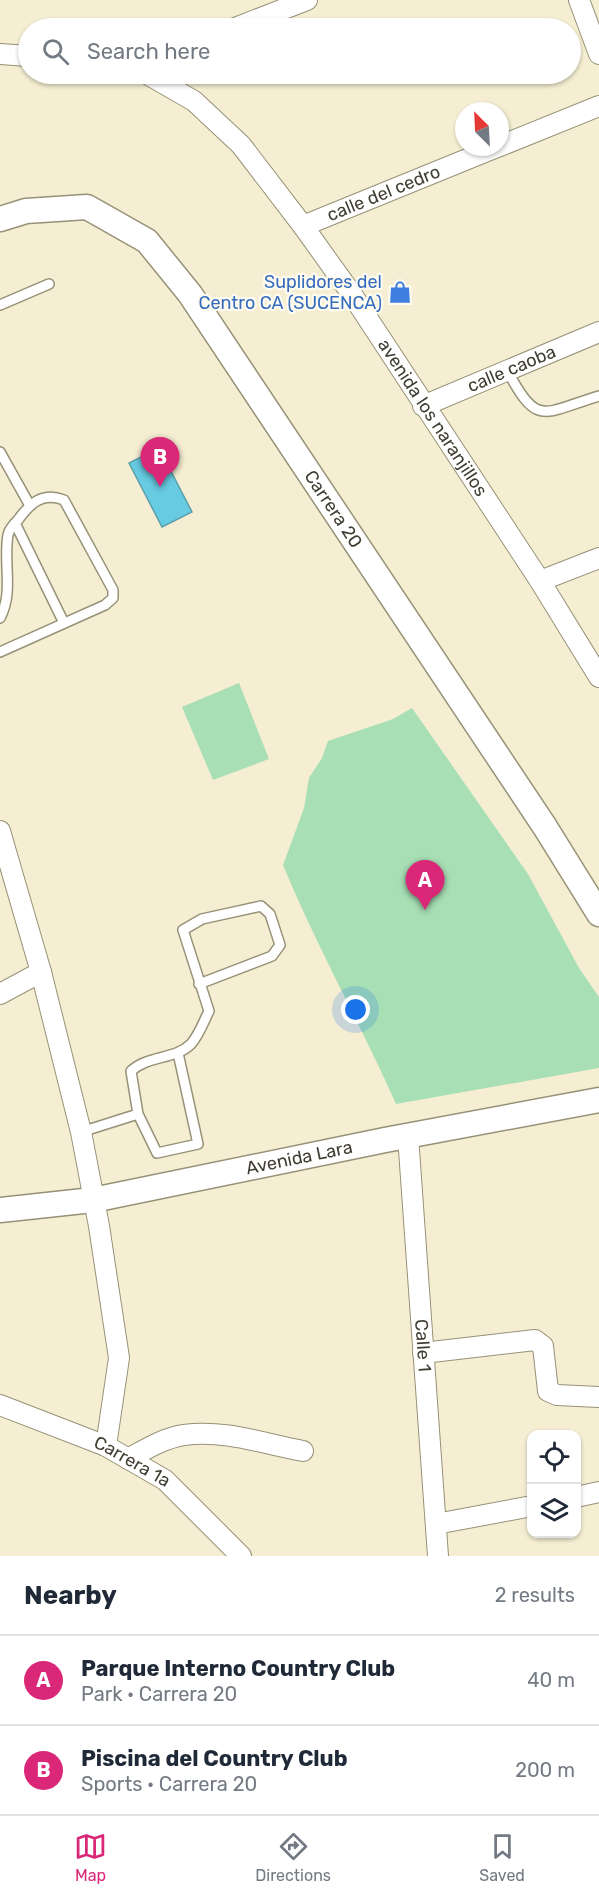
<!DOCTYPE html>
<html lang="en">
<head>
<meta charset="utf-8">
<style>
	:root { --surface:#fff; --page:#f2f2f3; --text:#1f2937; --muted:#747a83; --line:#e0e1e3; --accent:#db2777 }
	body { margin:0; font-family:Rubik,sans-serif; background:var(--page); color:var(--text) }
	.controls { position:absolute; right:18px; bottom:18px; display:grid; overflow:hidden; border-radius:12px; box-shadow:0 2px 4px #0004 }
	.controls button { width:54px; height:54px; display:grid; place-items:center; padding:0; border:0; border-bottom:2px solid var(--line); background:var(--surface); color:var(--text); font:30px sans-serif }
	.compass { position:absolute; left:455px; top:102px; width:54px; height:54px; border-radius:50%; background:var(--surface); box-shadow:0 2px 4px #0004; rotate:336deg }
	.you { position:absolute; left:356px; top:1010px; width:21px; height:21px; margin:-15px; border:4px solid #fff; border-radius:50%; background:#1a73e8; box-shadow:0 0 0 9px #1a73e833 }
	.badge { display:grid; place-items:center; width:39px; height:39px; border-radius:50%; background:var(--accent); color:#fff; font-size:20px; font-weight:700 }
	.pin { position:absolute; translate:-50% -50px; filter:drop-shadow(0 2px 3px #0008) }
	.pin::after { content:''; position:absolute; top:32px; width:21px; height:18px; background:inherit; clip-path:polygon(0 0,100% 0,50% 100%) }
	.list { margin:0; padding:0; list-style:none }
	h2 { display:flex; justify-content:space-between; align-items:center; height:78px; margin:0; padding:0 24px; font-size:26px }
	h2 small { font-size:20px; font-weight:400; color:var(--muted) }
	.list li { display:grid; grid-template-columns:39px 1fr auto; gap:18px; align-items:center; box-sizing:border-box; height:90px; padding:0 24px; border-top:2px solid var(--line) }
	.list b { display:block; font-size:22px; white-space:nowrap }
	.list p { margin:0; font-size:20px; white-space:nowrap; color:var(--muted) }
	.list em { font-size:20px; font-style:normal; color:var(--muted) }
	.icon { flex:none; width:33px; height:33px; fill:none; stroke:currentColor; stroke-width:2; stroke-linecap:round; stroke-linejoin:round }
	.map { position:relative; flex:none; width:599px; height:1556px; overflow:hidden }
	.search { position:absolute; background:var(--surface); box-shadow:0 2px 4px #0004; left:18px; right:18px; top:18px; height:66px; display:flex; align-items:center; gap:15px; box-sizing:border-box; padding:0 21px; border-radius:33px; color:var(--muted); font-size:22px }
	.sheet { height:258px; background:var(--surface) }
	nav { display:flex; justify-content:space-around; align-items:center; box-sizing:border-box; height:84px; border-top:2px solid var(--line); background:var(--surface); font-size:16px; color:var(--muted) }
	nav a { display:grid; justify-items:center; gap:3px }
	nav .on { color:var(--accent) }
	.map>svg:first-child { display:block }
	.green { fill:#a8dfb5 }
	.water { fill:#67cbe1; stroke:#5ba0ac; stroke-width:1.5 }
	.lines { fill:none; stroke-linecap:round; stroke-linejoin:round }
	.service-casing { stroke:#979177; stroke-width:12 }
	.minor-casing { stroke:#979177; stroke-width:22 }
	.tertiary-casing { stroke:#979177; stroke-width:27 }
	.service { stroke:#fff; stroke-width:9 }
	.minor { stroke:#fff; stroke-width:20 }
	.tertiary { stroke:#fff; stroke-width:24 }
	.labels { text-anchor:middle; stroke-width:4.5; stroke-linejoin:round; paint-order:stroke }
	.street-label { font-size:18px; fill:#403d32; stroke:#fefbf0 }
	.shop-label { font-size:18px; fill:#366cbe; stroke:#fefbf0; text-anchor:end }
</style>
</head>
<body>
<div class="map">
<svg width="599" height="1556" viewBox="0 0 599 1556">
	<rect width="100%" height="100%" fill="#f5eed2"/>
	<path class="green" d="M239 683 269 759 213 780 182 707Z
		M412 708 528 874 579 968 599 997V1068L396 1104C360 1023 317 947 283 865L304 808 309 778 322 758 328 741 393 719Z"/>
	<path class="water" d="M159 448 192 512 162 527 129 463Z"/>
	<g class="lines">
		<g class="service-casing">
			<path id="service" d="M0 305 49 284
				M507 370C538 428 542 413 599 396
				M0 452 29 504
				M15 523 64 623
				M0 618C14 592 3 563 8 535 9 529 14 524 18 520 31 502 43 492 64 500L113 590V598L105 605 0 652
				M138 1114 157 1153 198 1144 178 1053
				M81 1132 138 1114 131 1071C148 1055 175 1060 191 1044 199 1035 204 1021 209 1011L183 930 202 919 261 906 270 914 280 945 272 956 199 984"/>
		</g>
		<g class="minor-casing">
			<g id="minor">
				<path d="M579 0 599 54"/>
				<path d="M235 28 307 0"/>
				<path d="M0 54 28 56"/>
				<path id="s1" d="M147 74 194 101 241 145 303 226 351 293 540 581 599 677"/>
				<path d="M500 146 599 106"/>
				<path id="s2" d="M303 226 497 147"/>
				<path id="s3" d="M423 406 599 332"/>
				<path d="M540 581 599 558"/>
				<path d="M0 831 41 972 81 1132 99 1226 119 1358 106 1446"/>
				<path d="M0 994 41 972"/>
				<path id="s4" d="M408 1136 438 1556"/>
				<path d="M423 1353 535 1340 543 1346 548 1391 557 1395 599 1397"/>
				<path id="s5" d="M0 1405 106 1446 165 1480 241 1556"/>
				<path d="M128 1459C146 1449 164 1438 184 1435 223 1429 265 1444 303 1451"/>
				<path d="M576 1497 599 1492"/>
				<path d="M436 1524 532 1506"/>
			</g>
		</g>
		<g class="tertiary-casing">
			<g id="tertiary">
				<path id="s6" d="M0 219 26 211 87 207 147 241 190 294 545 827 599 914"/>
				<path id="s7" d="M0 1210 93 1200 385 1140 599 1100"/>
			</g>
		</g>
		<use href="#service" class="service"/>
		<use href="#minor" class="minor"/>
		<use href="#tertiary" class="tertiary"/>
	</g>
	<defs>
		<g id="shop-bare" transform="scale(1.8)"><path d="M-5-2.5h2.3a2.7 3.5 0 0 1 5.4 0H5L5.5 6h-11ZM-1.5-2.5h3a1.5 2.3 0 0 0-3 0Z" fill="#3f7fe0" stroke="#fefbf0" stroke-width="2.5" paint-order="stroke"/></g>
	</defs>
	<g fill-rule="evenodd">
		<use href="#shop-bare" x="400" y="292"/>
	</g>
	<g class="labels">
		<g class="street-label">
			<text dy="6" stroke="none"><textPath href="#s2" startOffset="87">calle del cedro</textPath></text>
			<text dy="6" stroke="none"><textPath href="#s3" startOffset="96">calle caoba</textPath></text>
			<text dy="6" stroke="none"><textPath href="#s1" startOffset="452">avenida los naranjillos</textPath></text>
			<text dy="6" stroke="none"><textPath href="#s6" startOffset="484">Carrera 20</textPath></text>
			<text dy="6" stroke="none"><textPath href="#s7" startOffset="304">Avenida Lara</textPath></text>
			<text dy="6" stroke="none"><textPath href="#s4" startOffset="210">Calle 1</textPath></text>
			<text dy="6" stroke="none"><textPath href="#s5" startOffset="144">Carrera 1a</textPath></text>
		</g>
		<g class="shop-label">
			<text x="382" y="288">Suplidores del<tspan x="382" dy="21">Centro CA (SUCENCA)</tspan></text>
		</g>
	</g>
</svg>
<div class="controls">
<button><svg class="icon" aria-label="locate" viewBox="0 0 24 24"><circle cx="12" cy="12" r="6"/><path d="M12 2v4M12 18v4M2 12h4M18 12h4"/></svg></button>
<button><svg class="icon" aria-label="layers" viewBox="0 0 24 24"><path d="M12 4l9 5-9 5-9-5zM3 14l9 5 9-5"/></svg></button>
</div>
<svg class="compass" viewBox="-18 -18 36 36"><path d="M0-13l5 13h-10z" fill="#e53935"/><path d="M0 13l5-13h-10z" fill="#747a83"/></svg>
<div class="you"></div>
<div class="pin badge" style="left:425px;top:910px">A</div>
<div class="pin badge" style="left:160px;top:487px">B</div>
<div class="search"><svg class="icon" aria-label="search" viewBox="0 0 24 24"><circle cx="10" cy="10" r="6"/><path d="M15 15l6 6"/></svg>Search here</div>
</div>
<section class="sheet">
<h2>Nearby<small>2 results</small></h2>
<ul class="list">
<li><span class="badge">A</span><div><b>Parque Interno Country Club</b><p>Park · Carrera 20</p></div><em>40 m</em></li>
<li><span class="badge">B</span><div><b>Piscina del Country Club</b><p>Sports · Carrera 20</p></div><em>200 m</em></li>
</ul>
</section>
<nav>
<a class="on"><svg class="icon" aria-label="map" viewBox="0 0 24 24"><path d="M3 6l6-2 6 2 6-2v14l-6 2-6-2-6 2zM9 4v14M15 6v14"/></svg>Map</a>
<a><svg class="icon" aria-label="directions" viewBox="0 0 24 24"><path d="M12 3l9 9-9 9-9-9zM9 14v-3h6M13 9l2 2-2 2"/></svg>Directions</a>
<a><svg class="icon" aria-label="saved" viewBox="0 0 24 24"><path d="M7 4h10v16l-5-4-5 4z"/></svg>Saved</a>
</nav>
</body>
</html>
